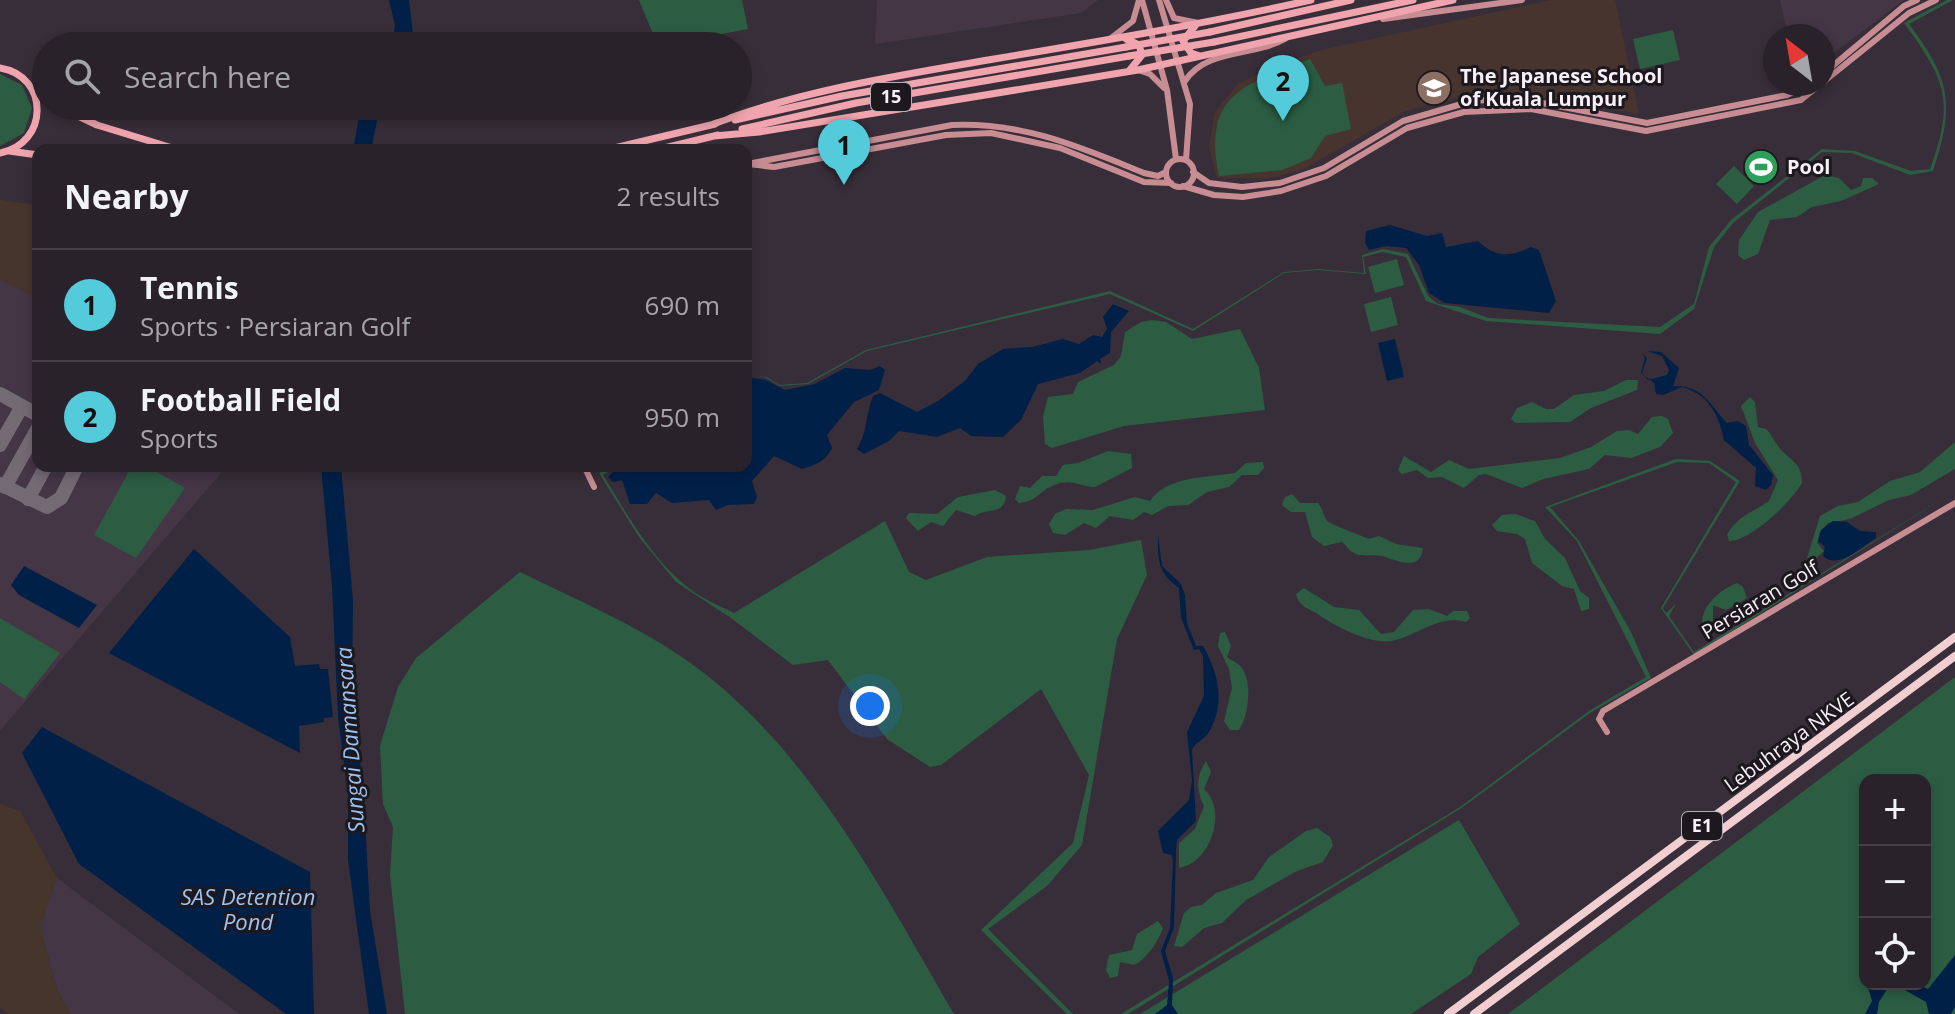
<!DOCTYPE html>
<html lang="en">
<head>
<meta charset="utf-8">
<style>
	:root { --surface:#2a222b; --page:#362f37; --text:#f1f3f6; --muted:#a5a4a9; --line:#463f47; --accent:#53cbdb }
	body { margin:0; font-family:"Open Sans",sans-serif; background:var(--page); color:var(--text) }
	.controls { position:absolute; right:24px; bottom:24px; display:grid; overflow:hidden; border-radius:16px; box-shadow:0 4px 12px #0003 }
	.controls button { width:72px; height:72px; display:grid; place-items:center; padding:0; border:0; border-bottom:2px solid var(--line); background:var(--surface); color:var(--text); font:40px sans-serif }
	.compass { position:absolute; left:1763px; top:24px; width:72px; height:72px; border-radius:50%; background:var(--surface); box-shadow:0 4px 12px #0003; rotate:329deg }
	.you { position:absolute; left:870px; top:706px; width:28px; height:28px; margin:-20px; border:6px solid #fff; border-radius:50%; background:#1a73e8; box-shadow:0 0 0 12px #1a73e833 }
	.badge { display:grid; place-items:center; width:52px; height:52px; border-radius:50%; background:var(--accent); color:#111; font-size:26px; font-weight:700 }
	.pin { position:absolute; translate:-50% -66px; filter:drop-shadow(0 2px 4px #0008) }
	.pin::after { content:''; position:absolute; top:42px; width:28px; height:24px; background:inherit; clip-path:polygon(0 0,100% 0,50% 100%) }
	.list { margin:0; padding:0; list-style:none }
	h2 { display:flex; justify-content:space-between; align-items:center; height:104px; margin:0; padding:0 32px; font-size:34px }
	h2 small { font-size:26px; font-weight:400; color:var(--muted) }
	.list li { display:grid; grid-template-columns:52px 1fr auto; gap:24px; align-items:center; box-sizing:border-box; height:112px; padding:0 32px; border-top:2px solid var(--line) }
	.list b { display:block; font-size:30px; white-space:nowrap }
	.list p { margin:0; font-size:26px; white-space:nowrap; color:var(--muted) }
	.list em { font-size:26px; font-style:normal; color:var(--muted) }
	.icon { flex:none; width:44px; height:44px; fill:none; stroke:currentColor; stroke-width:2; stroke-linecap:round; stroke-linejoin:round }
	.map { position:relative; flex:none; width:1955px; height:1014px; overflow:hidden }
	.search { position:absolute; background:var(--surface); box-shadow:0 4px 12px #0003; left:32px; top:32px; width:720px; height:88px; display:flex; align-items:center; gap:20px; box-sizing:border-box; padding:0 28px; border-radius:44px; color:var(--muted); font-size:30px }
	.panel { position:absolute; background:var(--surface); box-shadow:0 4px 12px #0003; left:32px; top:144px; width:720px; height:328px; border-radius:16px }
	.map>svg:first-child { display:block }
	.built { fill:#453646 }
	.industrial { fill:#46352b }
	.education { fill:#48342f }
	.green { fill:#2c5d43; fill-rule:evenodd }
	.water { fill:#002048 }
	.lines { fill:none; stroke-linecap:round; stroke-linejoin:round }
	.taxiway { stroke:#736a74; stroke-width:14 }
	.secondary { stroke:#c78d93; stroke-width:6 }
	.primary { stroke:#f0a5ae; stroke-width:7 }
	.highway { stroke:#f3ced1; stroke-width:8 }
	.primary-bridge { stroke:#f0a5ae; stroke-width:7 }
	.labels { text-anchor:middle; stroke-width:6; stroke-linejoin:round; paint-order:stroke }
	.shield { fill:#1c181d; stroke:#b5afb6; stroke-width:2 }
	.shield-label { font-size:18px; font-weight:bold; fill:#f7f0f7 }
	.poi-label { font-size:20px; font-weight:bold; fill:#f7f0f7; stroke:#1c181d; text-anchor:start }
	.street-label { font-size:20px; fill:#f7f0f7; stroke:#1c181d }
	.water-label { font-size:22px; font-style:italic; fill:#9ac2f2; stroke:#1c181d }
</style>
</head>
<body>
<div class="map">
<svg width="1955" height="1014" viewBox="0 0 1955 1014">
	<rect width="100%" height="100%" fill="#382e39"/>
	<path class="built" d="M877 0H1098L1081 13 875 44Z
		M1780 0H1904L1823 61V36H1788Z
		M0 200 38 205V466H227L0 731Z
		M57 878 239 1014H71L58 992 40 927Z"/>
	<path class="industrial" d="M0 200 38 205V299L0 279Z
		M0 804 20 811 57 878 40 927 58 992 71 1014H8L0 1007Z"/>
	<path class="education" d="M1551 0H1615L1639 114 1517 93 1465 96 1405 111 1304 169 1271 178H1217L1209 146 1215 112 1238 84 1277 65 1321 50Z"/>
	<path class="green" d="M639 0H742L748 29 658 46Z
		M1947 0H1953L1909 24C1951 80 1955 104 1933 171L1910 175 1852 153 1822 152 1733 223 1714 247 1694 309 1660 334 1486 321 1426 301 1406 257 1382 252 1363 257 1366 274 1318 270 1284 273 1193 331 1110 294 867 351 808 384 779 386 765 377 746 375 767 377 779 385 807 383 866 350 1110 291 1193 329 1284 272 1318 269 1364 273 1362 255 1383 249 1408 254 1428 296 1438 304 1460 307 1488 318 1660 327 1694 304 1709 247 1731 220 1822 149 1855 151 1911 171 1930 169C1955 101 1946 80 1904 23Z
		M1673 30 1680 60 1640 69 1633 39Z
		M1310 59 1325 86 1342 83 1351 129 1325 136 1311 158 1282 170 1219 176C1202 95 1244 84 1310 59Z
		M0 74 22 85 32 108 24 133 0 146Z
		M1734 166 1754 186 1737 204 1716 184Z
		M1825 175 1839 178 1851 190 1861 186 1863 178H1872L1879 184 1841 201 1812 207 1797 217 1770 220 1758 254 1744 260 1738 255 1739 240 1758 212Z
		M1397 259 1404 285 1375 293 1368 267Z
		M1391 297 1398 325 1371 332 1364 304Z
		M1152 320 1166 322 1192 339 1240 329 1259 368 1265 410 1124 426 1052 448 1045 444 1043 416 1048 397 1073 394 1078 382 1114 365 1121 356 1125 332 1141 322Z
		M1626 380H1638L1637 390 1591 408 1570 422 1516 423 1511 419 1517 408 1532 402 1546 409H1554L1574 395 1604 391Z
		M1750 397 1755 402 1758 427 1766 429C1772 435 1773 440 1778 446 1789 461 1802 461 1802 483 1792 501 1750 542 1729 541L1727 534C1739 515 1752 513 1769 501L1778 480 1755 443 1741 406Z
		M1662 416 1668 419 1673 433 1660 447 1631 458 1605 455 1589 469 1543 479 1522 488 1486 474 1479 475 1464 488 1442 477 1428 478 1417 470 1402 474 1398 470 1404 456 1431 472 1449 460 1469 469 1560 458 1591 447 1617 431 1629 430 1638 434 1652 417Z
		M1955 442V469L1911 495 1889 500 1850 519 1828 523 1820 532 1817 543 1824 551 1814 560 1807 558 1820 516 1838 506 1858 502 1890 481 1920 472Z
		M1108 451 1131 454 1132 468 1095 487C1081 487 1070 477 1052 486 1038 492 1038 501 1019 503L1015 499 1020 486 1030 488 1042 476H1056L1063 465 1078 463Z
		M1676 459 1710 461 1740 481 1663 608 1666 613 1676 604 1669 616 1694 652 1955 491 1694 655 1661 608 1736 482 1709 463 1677 462 1550 507 1579 541 1631 632 1651 678 1590 713 1463 807 1128 1014H1121L1460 807 1589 711 1646 677 1577 541 1545 507Z
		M1263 462 1264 468 1258 475H1242L1229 487 1207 492 1188 505 1168 506 1152 515 1144 512 1133 520 1110 516 1096 528 1084 523 1065 535 1053 533 1049 524 1055 514 1066 509 1093 510 1135 497 1150 501C1168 475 1208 478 1235 473L1246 463Z
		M132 466H146L185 488 136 558 94 535Z
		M614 466H618L603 475C626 513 650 556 685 585 698 597 718 605 734 613L885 521 909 572 926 580 987 557 1089 550 1141 540 1147 575 1117 639 1082 845 1047 886 988 929 1073 1014H1067L981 930 1073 843 1089 775 1041 689 941 765 930 767 887 739 828 660 793 665 731 618 676 582 639 537 599 473Z
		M995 490 1006 496C1004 516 987 507 975 516L956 510 943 526 931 522 918 531 906 518 909 513 937 514 958 497Z
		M1292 494 1300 503H1318C1323 509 1323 515 1327 521 1330 524 1362 536 1369 539L1379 536 1396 544 1423 548C1420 573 1397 560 1382 556 1373 554 1364 557 1356 554 1350 552 1347 546 1342 542L1324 546 1312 537 1305 512H1291L1282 505 1285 497Z
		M1515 514 1535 521 1545 539 1565 558 1580 591 1589 598V609L1581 611 1574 589 1562 586 1532 563 1525 539 1517 534 1497 531 1492 525 1502 515Z
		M520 572C575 599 632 623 682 657 806 742 880 887 954 1014H405L390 875 393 827 383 804 380 746 398 687 416 658Z
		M1737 583 1743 587 1747 598 1726 610 1713 605V621L1708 625 1702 623C1702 606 1719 590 1737 583Z
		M1304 588 1334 607 1359 610 1381 634 1394 632 1413 610 1429 609 1447 616 1453 611H1467L1470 618 1466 622C1437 614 1419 636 1391 641 1370 644 1339 628 1322 617 1311 608 1300 609 1296 594Z
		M0 618 60 653 24 699 0 682Z
		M1225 632 1231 646 1227 657C1230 660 1234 661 1238 664 1254 676 1249 716 1239 730H1230L1224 721 1232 688 1229 669 1218 646 1220 633Z
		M1955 677V1014H1508ZM1865 780H1925V984H1865Z
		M1206 761 1211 772 1204 789C1228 810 1211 863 1179 868V843L1195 829 1204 806C1196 791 1196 776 1206 761Z
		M1459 820 1520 924 1478 957 1471 974 1411 1014H1140Z
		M1317 828 1330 837 1333 845 1323 862 1297 871 1246 900 1222 923 1204 928 1182 947 1174 946 1184 913 1191 907 1202 905 1216 893 1253 880 1269 857 1306 831Z
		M1158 921 1163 928C1159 940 1146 960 1134 965L1120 962 1118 976 1110 978 1106 970 1109 955 1132 950 1137 934Z"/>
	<path class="water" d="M389 0H409L413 34 410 46H392L395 25Z
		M361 106H380L371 150H353Z
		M1390 225 1427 236 1442 233 1446 247 1478 241C1496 258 1509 257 1531 247L1539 250 1556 301 1549 313 1445 303 1429 293 1419 265 1406 248 1386 246 1369 250 1365 243 1366 231Z
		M1113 304 1129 311 1111 332 1110 353 1100 359 1101 364 1097 361 1080 373 1038 384 1021 420 1003 437 971 436 960 428 937 437 899 431 889 441 864 454 857 449C868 431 865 416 873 396L880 393 917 412 938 401 965 381 978 364 1003 349 1032 347 1063 339 1079 344 1093 335 1102 337 1107 329 1103 317Z
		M1395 339 1404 377 1387 381 1378 343Z
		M1647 351 1661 352 1679 368 1673 386C1703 385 1710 405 1727 423L1738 421 1746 426 1749 445 1773 475 1771 485 1766 490 1755 486 1756 468 1724 440C1719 416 1709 394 1682 387L1663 395 1656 394 1654 383 1641 373 1645 358 1642 353 1647 358 1642 373 1648 380 1667 375 1669 370 1662 356Z
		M880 366 885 370 879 390 854 402 827 435 832 448C825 462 815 465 802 469L774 456 752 481 757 497 754 504 728 505 716 510 709 500 672 503 656 493 647 504H630L622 480 613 482 608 477 620 466H746V377L766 380 785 390 815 384 845 368 870 370Z
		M321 466H341L353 600 352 695 363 786 370 911 387 1014H369L348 860V794L338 718 332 586Z
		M1833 521 1847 522 1860 531 1876 532V538C1861 547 1839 570 1823 556L1825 547 1818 541 1821 530Z
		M1158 535 1162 566 1181 584 1185 595 1187 623 1196 646H1203C1218 672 1226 703 1209 732 1204 740 1196 741 1192 750L1196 821 1177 840 1176 849 1174 928 1165 951 1173 978 1172 1005 1178 1014H1155L1167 1005 1169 981 1161 951 1170 928 1173 861 1172 855 1163 853 1158 831 1189 800 1192 780 1187 732 1204 696 1203 656 1199 649 1194 650 1181 618 1179 588C1157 573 1158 559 1158 535Z
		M194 549 290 637 295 666 319 664 320 669H328L333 717 324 718V722L299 726 300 753 109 653Z
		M24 566 97 605 79 628 19 595 11 585Z
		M42 727 310 872 314 1014H286L79 864 22 753Z
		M1955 955V1007L1951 1014H1929L1926 1002 1896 985 1889 986 1879 1002 1877 1014H1865L1872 1001 1867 984H1916L1928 989Z"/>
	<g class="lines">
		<path class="taxiway" d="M0 394 38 415
			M0 445 22 406
			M0 484 47 507 61 498 77 466
			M5 487 38 428
			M28 499 46 466"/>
		<path class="secondary" d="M1142 0 1167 90 1176 159
			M1159 0 1190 104 1186 160
			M1166 0 1174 18 1198 23
			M1383 19 1522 0
			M1111 38 1133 21 1139 0
			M1138 70 1150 74 1164 88
			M1823 74 1904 6 1917 0
			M1185 81C1207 48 1253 57 1285 39
			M1166 173a14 14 0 1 1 28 0a14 14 0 1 1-28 0Z
			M747 164 952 125C1023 122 1080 147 1144 173L1158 176 1166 172
			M748 164 774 167 946 135 991 133 1060 148 1144 182 1171 183
			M1193 172 1209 183 1242 187 1280 183 1324 168 1403 121 1472 101 1503 99 1542 103 1647 123 1787 95 1811 84
			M1183 186 1214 195 1243 197 1281 191 1326 176 1407 128 1464 112 1531 109 1646 131 1801 100 1909 13 1936 0
			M584 466 594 487
			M1607 732 1599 719 1603 711 1955 503"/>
		<path class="primary" d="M1195 26 1183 41 1191 53 1200 56
			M1210 32 1351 0
			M1126 39 1139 45 1142 55 1129 71
			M1214 42 1413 0
			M0 68C50 76 49 144 0 153
			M34 91 46 99
			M57 106 97 125 179 150
			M735 120 842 96 1126 47
			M711 125C798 91 896 76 988 60 1096 42 1204 24 1311 0
			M742 129 856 103 1129 56
			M714 136 759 132 1138 70 1453 0
			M606 150 715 124
			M656 150 718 135
			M9 151 38 155"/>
		<path class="highway" d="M1448 1014 1955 637
			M1474 1014 1955 656"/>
		<path class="primary-bridge" d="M1126 47 1210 32
			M1129 56 1214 42"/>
	</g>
	<defs>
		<g id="school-disc" transform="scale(1.8)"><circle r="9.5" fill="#8d6e63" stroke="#1c181d"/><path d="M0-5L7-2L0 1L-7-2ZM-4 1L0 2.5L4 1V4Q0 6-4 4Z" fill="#fff"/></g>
		<g id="stadium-disc" transform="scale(1.8)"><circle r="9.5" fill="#2e9e5b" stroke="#1c181d"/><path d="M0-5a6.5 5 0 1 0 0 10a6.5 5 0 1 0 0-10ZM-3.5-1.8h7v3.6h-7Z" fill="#fff"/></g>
	</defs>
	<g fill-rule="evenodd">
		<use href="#school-disc" x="1434" y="88"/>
		<use href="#stadium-disc" x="1761" y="167"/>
	</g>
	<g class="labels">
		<g class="shield">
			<rect x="871" y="83" width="40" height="28" rx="6"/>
			<rect x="1682" y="812" width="40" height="28" rx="6"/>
		</g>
		<g class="shield-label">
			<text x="891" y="103">15</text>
			<text x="1702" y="832">E1</text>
		</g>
		<g class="poi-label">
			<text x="1460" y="83">The Japanese School<tspan x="1460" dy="23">of Kuala Lumpur</tspan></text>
			<text x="1787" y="174">Pool</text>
		</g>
		<g class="street-label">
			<text transform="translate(1760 600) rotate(-31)" y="7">Persiaran Golf</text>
			<text transform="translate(1789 742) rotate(-36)" y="7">Lebuhraya NKVE</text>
		</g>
		<g class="water-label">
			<text transform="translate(350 740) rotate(-94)" y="8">Sungai Damansara</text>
			<text x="248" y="905">SAS Detention<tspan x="248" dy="25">Pond</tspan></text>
		</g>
	</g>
</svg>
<div class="controls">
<button>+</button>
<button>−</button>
<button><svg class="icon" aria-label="locate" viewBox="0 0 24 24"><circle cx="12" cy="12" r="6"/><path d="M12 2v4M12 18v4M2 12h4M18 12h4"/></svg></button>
</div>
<svg class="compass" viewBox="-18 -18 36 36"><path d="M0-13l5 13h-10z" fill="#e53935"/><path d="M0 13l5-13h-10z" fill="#a5a4a9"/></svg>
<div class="you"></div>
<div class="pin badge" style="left:844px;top:185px">1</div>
<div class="pin badge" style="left:1283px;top:121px">2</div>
<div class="search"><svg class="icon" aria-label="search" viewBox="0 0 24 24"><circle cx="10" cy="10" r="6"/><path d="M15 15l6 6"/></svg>Search here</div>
<section class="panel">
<h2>Nearby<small>2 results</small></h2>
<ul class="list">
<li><span class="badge">1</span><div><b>Tennis</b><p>Sports · Persiaran Golf</p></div><em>690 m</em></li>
<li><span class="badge">2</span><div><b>Football Field</b><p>Sports</p></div><em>950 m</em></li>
</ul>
</section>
</div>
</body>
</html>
